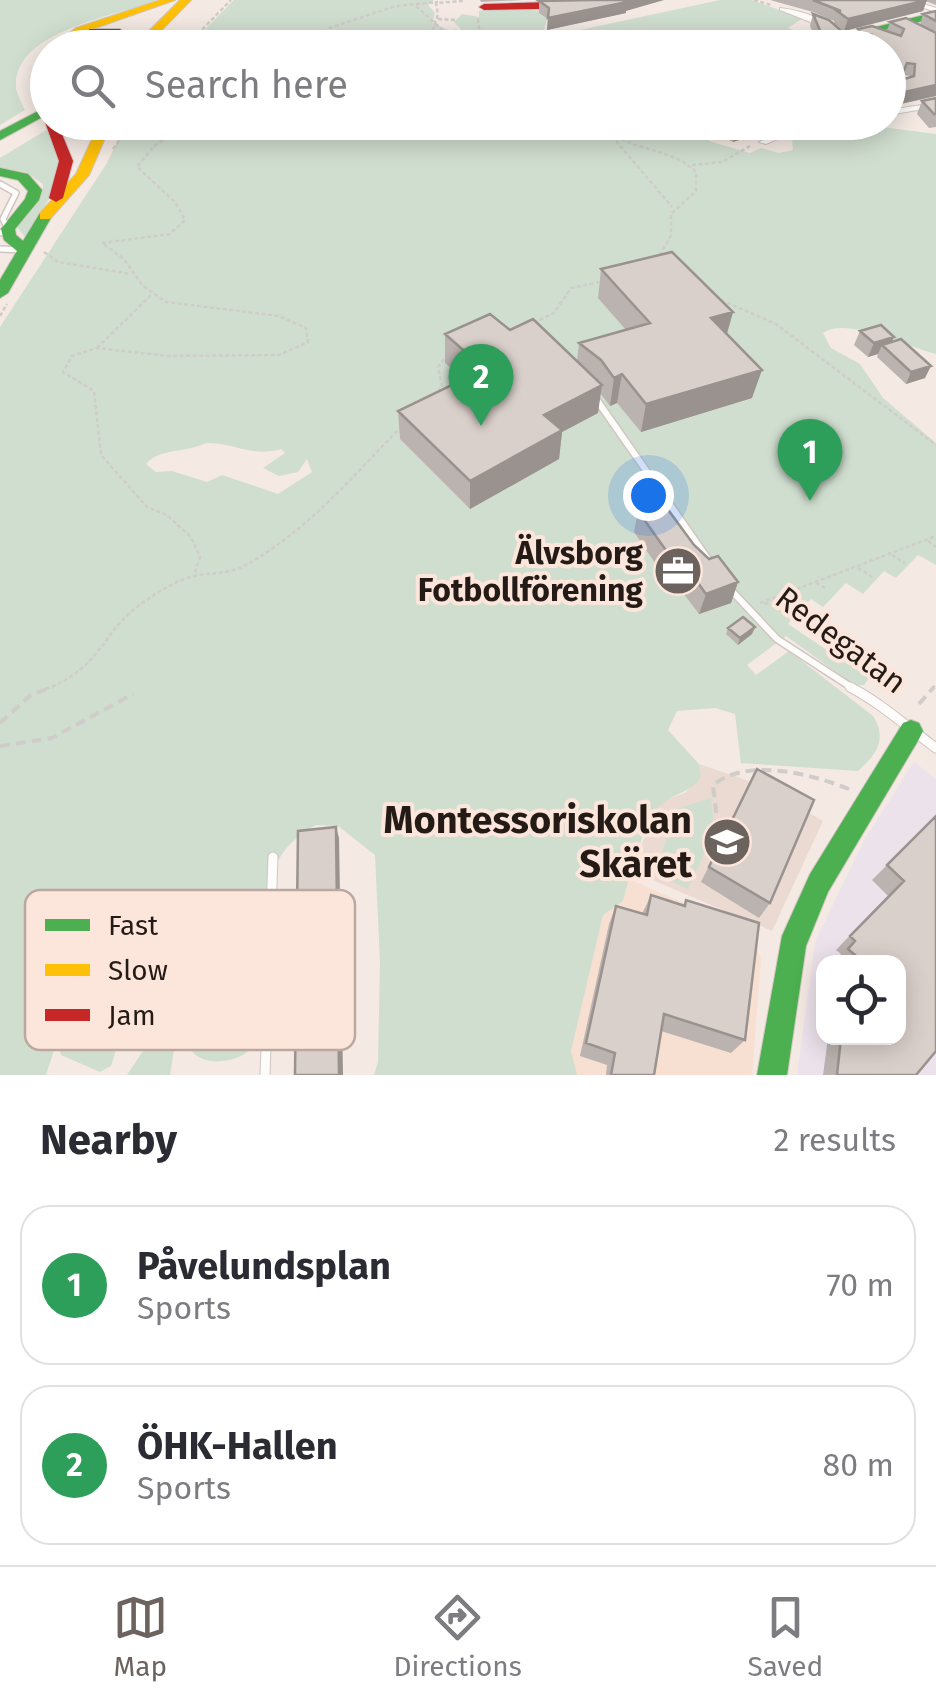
<!DOCTYPE html>
<html lang="en">
<head>
<meta charset="utf-8">
<style>
	:root { --surface:#fff; --page:#f7f7f7; --text:#2b2b33; --muted:#7c7c81; --line:#e1e1e2; --accent:#6d635e }
	body { margin:0; font-family:"Fira Sans",sans-serif; background:var(--page); color:var(--text) }
	.controls { position:absolute; right:30px; bottom:30px; display:grid; overflow:hidden; border-radius:20px; box-shadow:0 5px 25px #0003 }
	.controls button { width:90px; height:90px; display:grid; place-items:center; padding:0; border:0; border-bottom:2px solid var(--line); background:var(--surface); color:var(--text); font:50px sans-serif }
	.you { position:absolute; left:648px; top:495px; width:35px; height:35px; margin:-25px; border:8px solid #fff; border-radius:50%; background:#1a73e8; box-shadow:0 0 0 15px #1a73e833 }
	.badge { display:grid; place-items:center; width:65px; height:65px; border-radius:50%; background:var(--accent); color:#fff; font-size:32px; font-weight:700 }
	.pin { position:absolute; translate:-50% -82px; filter:drop-shadow(0 2px 5px #0008) }
	.pin::after { content:''; position:absolute; top:52px; width:35px; height:30px; background:inherit; clip-path:polygon(0 0,100% 0,50% 100%) }
	.list { margin:0; padding:0; list-style:none }
	h2 { display:flex; justify-content:space-between; align-items:center; height:130px; margin:0; padding:0 40px; font-size:42px }
	h2 small { font-size:32px; font-weight:400; color:var(--muted) }
	.list li { display:grid; grid-template-columns:65px 1fr auto; gap:30px; align-items:center; box-sizing:border-box; height:160px; margin:0 20px 20px; padding:0 20px; border:2px solid var(--line); border-radius:30px }
	.list b { display:block; font-size:38px; white-space:nowrap }
	.list p { margin:0; font-size:32px; white-space:nowrap; color:var(--muted) }
	.list em { font-size:32px; font-style:normal; color:var(--muted) }
	.icon { flex:none; width:55px; height:55px; fill:none; stroke:currentColor; stroke-width:2; stroke-linecap:round; stroke-linejoin:round }
	.map { position:relative; flex:none; width:936px; height:1075px; overflow:hidden }
	.search { position:absolute; background:var(--surface); box-shadow:0 5px 25px #0003; left:30px; right:30px; top:30px; height:110px; display:flex; align-items:center; gap:25px; box-sizing:border-box; padding:0 35px; border-radius:55px; color:var(--muted); font-size:38px }
	.sheet { height:490px; background:var(--surface) }
	nav { display:flex; justify-content:space-around; align-items:center; box-sizing:border-box; height:140px; border-top:2px solid var(--line); background:var(--surface); font-size:28px; color:var(--muted) }
	nav a { display:grid; justify-items:center; gap:5px }
	nav .on { color:var(--accent) }
	.map>svg:first-child { display:block }
	.built { fill:#f7dfd2 }
	.industrial { fill:#ece2eb; fill-rule:evenodd }
	.education { fill:#ebdad1 }
	.green { fill:#d0decf; fill-rule:evenodd }
	.lines { fill:none; stroke-linecap:round; stroke-linejoin:round }
	.lane-far2-casing { stroke:#d0c6c1; stroke-width:8 }
	.lane-far1-casing { stroke:#d0c6c1; stroke-width:9 }
	.lane-casing { stroke:#d0c6c1; stroke-width:11 }
	.street-casing { stroke:#d0c6c1; stroke-width:2 }
	.fast-casing { stroke:#d0c6c1; stroke-width:2 }
	.slow-casing { stroke:#d0c6c1; stroke-width:2 }
	.jam-casing { stroke:#d0c6c1; stroke-width:2 }
	.path-far1 { stroke:#cfccca; stroke-width:2.5; stroke-dasharray:4 2.5; stroke-linecap:butt }
	.path { stroke:#cfccca; stroke-width:4; stroke-dasharray:10 6; stroke-linecap:butt }
	.lane-far2 { stroke:#fdfcfb; stroke-width:5 }
	.lane-far1 { stroke:#fdfcfb; stroke-width:6 }
	.lane { stroke:#fdfcfb; stroke-width:9 }
	.street { fill:#fdfcfb; fill-rule:evenodd }
	.fast { fill:#4caf50; fill-rule:evenodd }
	.slow { fill:#ffc107; fill-rule:evenodd }
	.jam { fill:#c62828; fill-rule:evenodd }
	.jam-bridge-casing { stroke:#cbc5c2; stroke-width:14; stroke-linecap:butt }
	.jam-bridge { stroke:#c62828; stroke-width:12 }
	.wall { fill:#bbb3af; fill-rule:evenodd }
	.shaded-wall { fill:#99928e }
	.building { fill:#dad0cb; stroke:#99928e; stroke-width:2.5 }
	.labels { text-anchor:middle; stroke-width:8; stroke-linejoin:round; paint-order:stroke }
	.poi-label { font-size:32px; font-weight:bold; fill:#241b16; stroke:#fce6db; text-anchor:end }
	.street-label { font-size:32px; fill:#241b16; stroke:#fce6db }
	.near-poi-label { font-size:38px; font-weight:bold; fill:#241b16; stroke:#fce6db; text-anchor:end }
	.key { fill:#fce6db; stroke:#bba9a0; stroke-width:2.5 }
	.key-label { font-size:28px; fill:#241b16 }
</style>
</head>
<body>
<div class="map">
<svg width="936" height="1075" viewBox="0 0 936 1075">
	<rect width="100%" height="100%" fill="#f4e9e3"/>
	<path class="built" d="M629 879 750 932 761 959 752 1075H576L571 1051 603 914 623 901Z"/>
	<path class="industrial" d="M914 762 936 779V1075H797L815 942 865 839ZM824 962H898V1038H824Z"/>
	<path class="education" d="M699 764 761 785 823 821 772 931 631 871 655 810 665 800 685 793 701 777Z"/>
	<path class="green" d="M0 0H156C119 16 12 30 16 88 17 94 22 104 25 110L0 125Z
		M234 0H434L428 5 435 13 432 23 460 35 464 33 454 22 462 14 479 17V11L507 7 549 12 544 30 534 35 541 47 187 48Z
		M720 0H751L803 18 788 28 809 39 815 47 551 48 542 37 554 30 571 32Z
		M710 122 695 132 712 142 750 153 761 148 779 153 793 150 792 139 796 137 843 122 936 134V354C909 348 847 316 823 333L831 348 860 364 883 398 936 443V565L918 555 896 578 884 571 863 594 846 583 823 607 811 599 799 611 771 606 794 616 788 624 869 678 864 685H854L786 636 747 665 756 675 789 651 873 716C888 739 876 755 858 771L741 763 735 714 715 708 677 711 668 730 699 764 701 777C691 793 675 792 662 804 643 821 630 876 623 901L603 915 571 1051 577 1075H374L378 1062 380 962 375 855 338 826 316 825C263 854 268 894 262 948L117 964 132 944 113 962 106 1011C120 1031 119 1043 111 1066L100 1072 61 1055 57 1041 46 1075H0V327L107 163 126 123ZM206 443C233 442 253 458 281 449L285 453 263 468 279 476 298 472 307 459 312 472 278 494 222 475 207 482 172 471 156 472 146 464C158 448 187 453 206 443Z
		M48 129 60 162 49 199 26 238 17 227C28 214 44 202 43 184L26 172 0 168V158Z
		M711 798 715 831 688 889 655 874 676 809Z
		M232 1006 247 1009 260 1023C267 1075 157 1075 197 1018L212 1009Z
		M171 1026 175 1044 170 1075H127L149 1042Z"/>
	<g class="lines">
		<g class="lane-far2-casing">
			<path id="lane-far2" d="M0 184 16 193 3 219 8 229 0 233
				M0 249 24 250"/>
		</g>
		<g class="lane-far1-casing">
			<path id="lane-far1" d="M594 396 710 562
				M729 588 777 639 854 689"/>
		</g>
		<g class="lane-casing">
			<path id="lane" d="M850 687C881 703 907 727 936 748
				M265 1075 273 857"/>
		</g>
		<g class="street-casing">
			<path id="street" d="M900 0H910L936 8V12Z
				M780 8C808 11 838 24 855 48H848L828 29 780 10Z
				M936 103V107L888 115V110Z
				M803 122H816L766 144 759 142Z"/>
		</g>
		<g class="fast-casing">
			<path id="fast" d="M936 12V18L845 39 840 36Z
				M48 106V114L0 140V131Z
				M0 168 28 174 42 190 39 200 15 229 16 235 23 241 40 213 52 216 8 293 0 298V280L17 251 4 240 1 229 25 199 28 191 18 180 0 176Z
				M911 720 919 723 923 731 919 739 828 892 806 946 787 1075H757L782 936 810 874 903 723Z"/>
		</g>
		<g class="slow-casing">
			<path id="slow" d="M160 0H175L84 32 64 48H51L76 28Z
				M180 0H191L144 48H132Z
				M100 122H112L89 175 50 219H40V213L76 174Z"/>
		</g>
		<g class="jam-casing">
			<path id="jam" d="M619 0 590 8 484 10 479 7 484 4Z
				M89 29H120L130 38 127 48H116L120 38 117 35 93 34 89 33Z
				M48 54V70L43 81 48 101 42 104 36 100C32 83 32 65 48 54Z
				M48 119V122H57L73 161 63 198 56 202 49 198 59 161 45 122Z"/>
		</g>
		<path class="path-far1" d="M754 0 771 5
			M416 6 448 35 487 48
			M438 19 455 20
			M478 19 481 45
			M447 33 459 30
			M184 48 231 0
			M312 48 329 28 396 6 438 2
			M459 48 432 32 438 14 436 3 464 1
			M179 122 177 131 154 146 137 167 175 202 185 220 170 234 102 243 124 259 142 285 166 302 279 316 306 328 308 342 279 355 168 356 97 348 72 356 63 372 94 391 101 455 147 507 167 515 191 537 200 557 194 575
			M602 122C623 153 670 145 696 172V191L671 214V235L660 255
			M616 141 672 207
			M113 149 132 122
			M692 165 722 162 750 146
			M44 252 58 262 131 274
			M721 300 776 324 936 445
			M0 316 7 304
			M534 323 554 313 571 288 599 282
			M97 348 152 294
			M438 392 442 386 438 367 447 355
			M928 541 936 547
			M892 555 905 563
			M858 568 874 578
			M816 583 825 588
			M760 603 936 536
			M764 603 803 612
			M46 689C103 667 100 633 141 604 156 593 176 580 195 576 214 572 229 574 246 565 307 531 352 477 400 428
			M932 689 936 684"/>
		<path class="path" d="M919 704 934 687
			M0 723 31 695 53 687
			M0 746 52 738 133 694
			M718 829 713 785C748 757 811 774 849 789"/>
		<use href="#lane-far2" class="lane-far2"/>
		<use href="#lane-far1" class="lane-far1"/>
		<use href="#lane" class="lane"/>
		<use href="#street" class="street"/>
		<use href="#fast" class="fast"/>
		<use href="#slow" class="slow"/>
		<use href="#jam" class="jam"/>
		<g class="jam-bridge-casing">
			<path id="jam-bridge" d="M42 100 48 114"/>
		</g>
		<use href="#jam-bridge" class="jam-bridge"/>
	</g>
	<path class="wall" d="M480 0H523L481 2Z
		M770 0H936V5L926 1 923 11 844 31 834 23V21L813 12Z
		M539 1 626 11V13L547 30 548 19 539 13Z
		M936 11V96L896 105 888 101V48L858 46 854 41 858 29 887 31 890 22 920 25 923 14ZM902 75 911 76V78L900 81Z
		M813 14 840 48H823V45H818L810 26Z
		M936 98V127L929 128 917 114 922 101Z
		M718 122H789L752 139 748 137 733 142 715 133Z
		M601 269 733 312 727 334 752 398 641 432 617 403 610 406 600 393 598 413 562 432 559 459 470 509 400 439 398 411 464 379 445 363V334L510 330 577 361 579 343 626 330 598 298Z
		M860 331 894 337 892 342 925 378 906 384 877 357 878 354 868 357 854 345Z
		M638 511 694 545 709 559 738 582 731 603 699 614 680 589 674 591 634 532Z
		M755 627 752 634 738 645 726 634 728 628Z
		M757 769 770 903 759 918 701 882Z
		M936 816 916 1075H823L828 1038H898V962H833L841 954 836 950 888 896 872 880Z
		M651 895 683 905 686 900 745 1040 731 1053 661 1031 654 1075H606L607 1065 580 1056 609 924 616 906 642 914Z
		M262 948 260 994 110 1010 96 999Z
		M824 1001V1027L821 1024Z"/>
	<path class="shaded-wall" d="M625 0H664L626 11V13L547 30 548 18Z
		M927 0 923 11 844 31 848 19Z
		M904 70 900 82 888 86V76Z
		M936 85V96L896 105 900 93Z
		M764 122H789L752 139 755 126Z
		M751 124 748 137 733 142 736 130Z
		M733 312 725 340 711 318Z
		M894 337 888 351 882 345 878 354 868 357 874 343Z
		M931 366 925 378 906 384 911 372Z
		M762 370 752 398 641 432 646 404Z
		M622 374 617 403 610 406 614 378Z
		M602 385 598 413 562 432 559 459 470 509V481L544 415Z
		M687 568 680 589 674 591 680 570Z
		M738 582 731 603 699 614 706 594Z
		M755 627 752 634 738 645 740 638Z
		M336 827 339 838 343 1075H339Z
		M254 935 262 948 260 994 252 982Z"/>
	<path class="building" d="M592 0H625L627 2 548 18 549 8 539 1Z
		M813 0H927L848 19 837 11H841Z
		M936 11V21L923 14Z
		M813 14 829 20 844 33 841 47 827 45V33H821Z
		M906 18 936 33V85L900 93 888 86V81L889 84 914 76 915 64 907 63 904 70 888 76V48H872V35L862 34 858 29 872 26 901 36 904 29 890 22Z
		M936 98V114H934L922 101Z
		M722 122H764L755 126 751 124 736 130Z
		M672 252 733 312 711 318 762 370 646 404 622 374 614 378 601 360 579 343 650 323 601 269Z
		M490 314 510 330 533 319 602 385 544 415 562 430 470 481 398 411 485 369 445 334Z
		M881 325 894 337 874 343 860 331Z
		M901 339 931 366 911 372 882 345Z
		M663 503 694 545 709 559 718 556 738 582 706 594 687 568 680 570 638 511Z
		M743 617 755 627 740 638 728 628Z
		M757 769 814 800 770 903 709 867Z
		M936 816V1051L916 1075H837L841 1038H898V962H863L848 949 855 941 850 936 904 881 887 865Z
		M336 827 339 1075H295L298 831Z
		M651 895 685 906 686 900 759 923 745 1040 664 1014 654 1075H611L615 1053 586 1043 616 906 647 915Z"/>
	<defs>
		<g id="office-disc" transform="scale(2.5)"><circle r="9.5" fill="#6d635e" stroke="#fce6db"/><path d="M-6-3h4V-5.5h4V-3h4V5H-6ZM-1-4.5V-3h2v-1.5ZM-6 0V1H6V0Z" fill="#fff"/></g>
		<g id="school-disc" transform="scale(2.5)"><circle r="9.5" fill="#6d635e" stroke="#fce6db"/><path d="M0-5L7-2L0 1L-7-2ZM-4 1L0 2.5L4 1V4Q0 6-4 4Z" fill="#fff"/></g>
	</defs>
	<g fill-rule="evenodd">
		<use href="#office-disc" x="678" y="571"/>
		<use href="#school-disc" x="727" y="842"/>
	</g>
	<g class="labels">
		<g class="poi-label">
			<text x="643" y="564">Älvsborg<tspan x="643" dy="37">Fotbollförening</tspan></text>
		</g>
		<g class="street-label">
			<text transform="translate(841 640) rotate(37)" y="11">Redegatan</text>
		</g>
		<g class="near-poi-label">
			<text x="692" y="833">Montessoriskolan<tspan x="692" dy="44">Skäret</tspan></text>
		</g>
	</g>
	<rect x="25" y="890" width="330" height="160" rx="15" class="key"/>
	<rect x="45" y="919" width="45" height="12" fill="#4caf50"/>
	<rect x="45" y="964" width="45" height="12" fill="#ffc107"/>
	<rect x="45" y="1009" width="45" height="12" fill="#c62828"/>
	<g class="key-label">
		<text x="108" y="935">Fast</text>
		<text x="108" y="980">Slow</text>
		<text x="108" y="1025">Jam</text>
	</g>
</svg>
<div class="controls">
<button><svg class="icon" aria-label="locate" viewBox="0 0 24 24"><circle cx="12" cy="12" r="6"/><path d="M12 2v4M12 18v4M2 12h4M18 12h4"/></svg></button>
</div>
<div class="you"></div>
<div class="pin badge" style="left:810px;top:501px;background:#2e9e5b">1</div>
<div class="pin badge" style="left:481px;top:426px;background:#2e9e5b">2</div>
<div class="search"><svg class="icon" aria-label="search" viewBox="0 0 24 24"><circle cx="10" cy="10" r="6"/><path d="M15 15l6 6"/></svg>Search here</div>
</div>
<section class="sheet">
<h2>Nearby<small>2 results</small></h2>
<ul class="list">
<li><span class="badge" style="background:#2e9e5b">1</span><div><b>Påvelundsplan</b><p>Sports</p></div><em>70 m</em></li>
<li><span class="badge" style="background:#2e9e5b">2</span><div><b>ÖHK-Hallen</b><p>Sports</p></div><em>80 m</em></li>
</ul>
</section>
<nav>
<a class="on"><svg class="icon" aria-label="map" viewBox="0 0 24 24"><path d="M3 6l6-2 6 2 6-2v14l-6 2-6-2-6 2zM9 4v14M15 6v14"/></svg>Map</a>
<a><svg class="icon" aria-label="directions" viewBox="0 0 24 24"><path d="M12 3l9 9-9 9-9-9zM9 14v-3h6M13 9l2 2-2 2"/></svg>Directions</a>
<a><svg class="icon" aria-label="saved" viewBox="0 0 24 24"><path d="M7 4h10v16l-5-4-5 4z"/></svg>Saved</a>
</nav>
</body>
</html>
